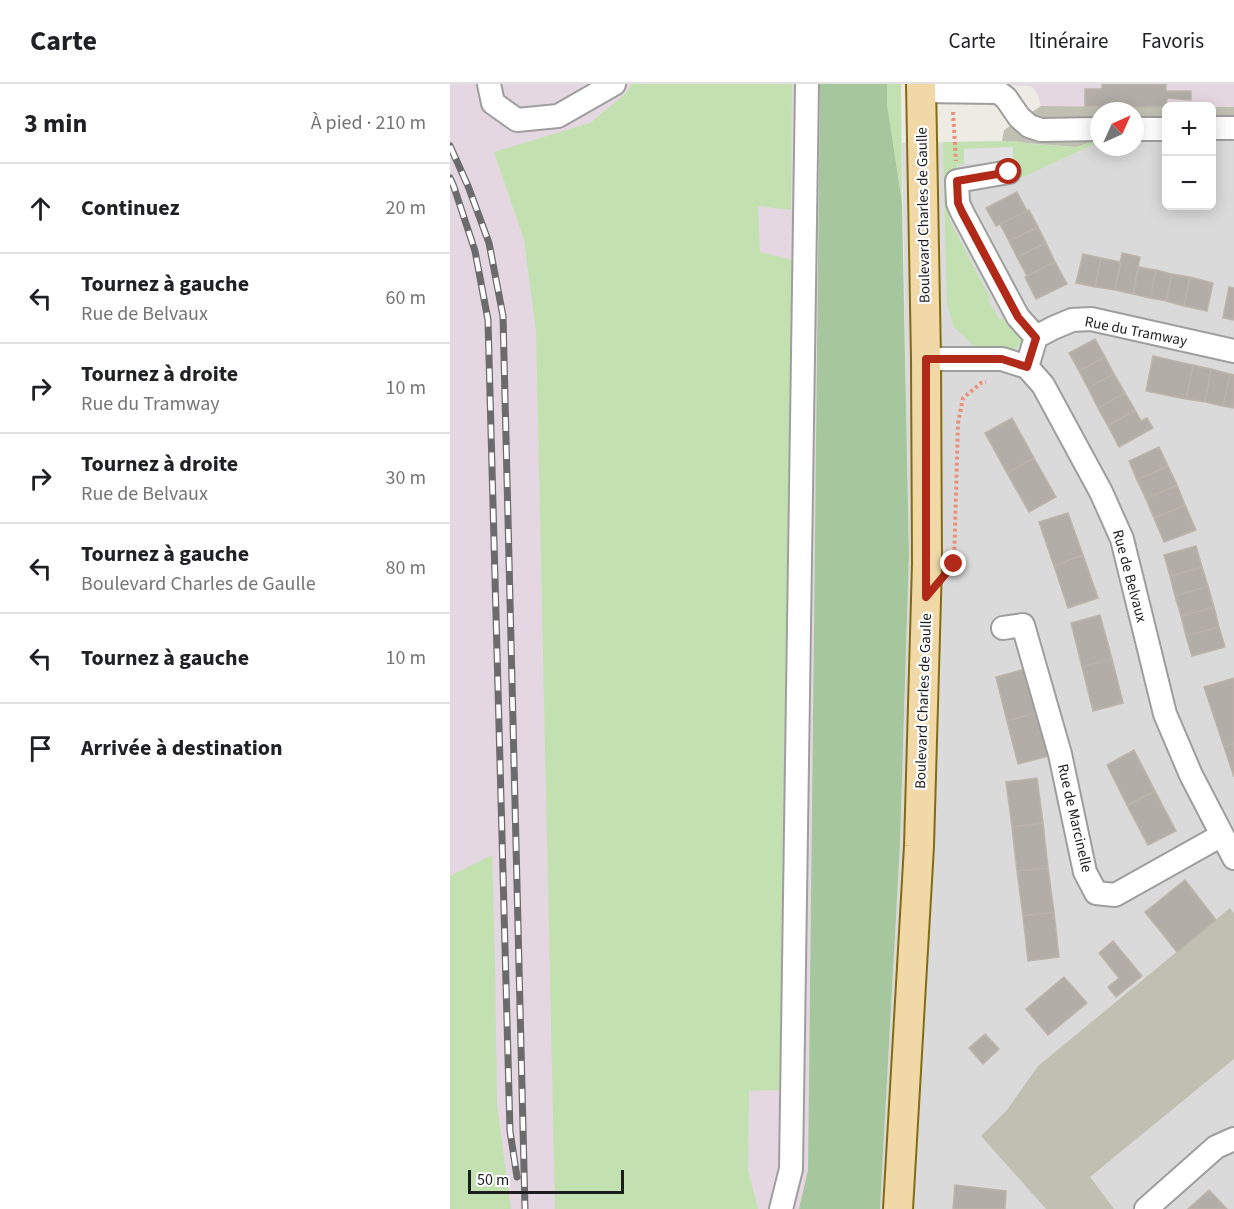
<!DOCTYPE html>
<html lang="fr">
<head>
<meta charset="utf-8">
<style>
	:root { --surface:#fff; --page:#f2f2f2; --text:#202124; --muted:#757577; --line:#e0e0e0 }
	body { margin:0; font-family:"Source Sans 3",sans-serif; background:var(--page); color:var(--text) }
	.controls { position:absolute; right:18px; top:18px; display:grid; overflow:hidden; border-radius:9px; box-shadow:0 3px 15px #0003 }
	.controls button { width:54px; height:54px; display:grid; place-items:center; padding:0; border:0; border-bottom:2px solid var(--line); background:var(--surface); color:var(--text); font:30px sans-serif }
	.compass { position:absolute; left:640px; top:18px; width:54px; height:54px; border-radius:50%; background:var(--surface); box-shadow:0 3px 15px #0003; rotate:45deg }
	.scale { position:absolute; left:18px; bottom:15px; width:156px; box-sizing:border-box; padding-left:6px; border:3px solid #1d1d1d; border-top:0; font-size:16px; line-height:21px; white-space:nowrap; color:#1d1d1d; -webkit-text-stroke:4px #fff; paint-order:stroke }
	.stop { position:absolute; width:18px; height:18px; margin:-14px; border:4px solid #b12a19; border-radius:50%; background:#fff }
	.stop.end { background:#b12a19; border-color:#fff; box-shadow:0 2px 6px #0008 }
	.list { margin:0; padding:0; list-style:none }
	h2 { display:flex; justify-content:space-between; align-items:center; height:78px; margin:0; padding:0 24px; font-size:26px }
	h2 small { font-size:20px; font-weight:400; color:var(--muted) }
	.list li { display:grid; grid-template-columns:39px 1fr auto; gap:18px; align-items:center; box-sizing:border-box; height:90px; padding:0 24px; border-top:2px solid var(--line) }
	.list b { display:block; font-size:22px; white-space:nowrap }
	.list p { margin:0; font-size:20px; white-space:nowrap; color:var(--muted) }
	.list em { font-size:20px; font-style:normal; color:var(--muted) }
	.icon { flex:none; width:33px; height:33px; fill:none; stroke:currentColor; stroke-width:2; stroke-linecap:round; stroke-linejoin:round }
	.map { position:relative; flex:none; width:784px; height:1125px; overflow:hidden }
	header { display:flex; align-items:center; gap:36px; box-sizing:border-box; height:84px; padding:0 30px; background:var(--surface); border-bottom:2px solid var(--line) }
	header strong { font-size:28px }
	nav { display:flex; gap:33px; margin-inline-start:auto; font-size:21px }
	main { display:flex }
	aside { flex:1; background:var(--surface) }
	.map>svg:first-child { display:block }
	.residential { fill:#dbdada }
	.industrial { fill:#e5d7e1 }
	.construction { fill:#bfc0b1 }
	.grass { fill:#c3e1b0 }
	.forest { fill:#a6c79e }
	.parking { fill:#e1e1e1 }
	.building { fill:#b2ada7; stroke:#bdb4a9; stroke-width:1.5 }
	.lines { fill:none; stroke-linecap:round; stroke-linejoin:round }
	.minor-casing { stroke:#9e9e9e; stroke-width:26 }
	.major-casing { stroke:#846b13; stroke-width:32 }
	.path { stroke:#e8927b; stroke-width:4; stroke-dasharray:3 3; stroke-linecap:butt }
	.minor { stroke:#fff; stroke-width:22 }
	.major { stroke:#f0d8a7; stroke-width:28 }
	.rail-casing { stroke:#6b6b6b; stroke-width:7 }
	.rail { stroke:#fff; stroke-width:4.5; stroke-dasharray:14; stroke-linecap:butt }
	.route { stroke:#b12a19; stroke-width:8 }
	.labels { text-anchor:middle; stroke-width:4.5; stroke-linejoin:round; paint-order:stroke }
	.street-label { font-size:15px; fill:#1d1d1d; stroke:#fff }
</style>
</head>
<body>
<header>
<strong>Carte</strong>
<nav><a>Carte</a><a>Itinéraire</a><a>Favoris</a></nav>
</header>
<main>
<aside>
<h2>3 min<small>À pied · 210 m</small></h2>
<ul class="list">
<li><svg class="icon" aria-label="ahead" viewBox="0 0 24 24"><path d="M12 20V5M6 11l6-6 6 6"/></svg><div><b>Continuez</b></div><em>20 m</em></li>
<li><svg class="icon" aria-label="left" viewBox="0 0 24 24"><path d="M17 20v-9H6M10 6l-5 5 5 5"/></svg><div><b>Tournez à gauche</b><p>Rue de Belvaux</p></div><em>60 m</em></li>
<li><svg class="icon" aria-label="right" viewBox="0 0 24 24"><path d="M7 20v-9h11M14 6l5 5-5 5"/></svg><div><b>Tournez à droite</b><p>Rue du Tramway</p></div><em>10 m</em></li>
<li><svg class="icon" aria-label="right" viewBox="0 0 24 24"><path d="M7 20v-9h11M14 6l5 5-5 5"/></svg><div><b>Tournez à droite</b><p>Rue de Belvaux</p></div><em>30 m</em></li>
<li><svg class="icon" aria-label="left" viewBox="0 0 24 24"><path d="M17 20v-9H6M10 6l-5 5 5 5"/></svg><div><b>Tournez à gauche</b><p>Boulevard Charles de Gaulle</p></div><em>80 m</em></li>
<li><svg class="icon" aria-label="left" viewBox="0 0 24 24"><path d="M17 20v-9H6M10 6l-5 5 5 5"/></svg><div><b>Tournez à gauche</b></div><em>10 m</em></li>
<li><svg class="icon" aria-label="arrive" viewBox="0 0 24 24"><path d="M6 21V4h12l-3 4 3 4H6"/></svg><div><b>Arrivée à destination</b></div></li>
</ul>
</aside>
<div class="map">
<svg width="784" height="1125" viewBox="0 0 784 1125">
	<rect width="100%" height="100%" fill="#edebe4"/>
	<path class="residential" d="M685 54H716V122H762V54H784V1125H430L450 761 459 470 452 59 567 57 626 63 649 56V63H685Z"/>
	<path class="industrial" d="M0 0H387L372 1125H0Z
		M529 0H784V23L591 22 587 9 581 2Z"/>
	<path class="construction" d="M591 22 716 23V54H685V27H649V56L626 63 552 57 554 46Z
		M762 23H784V54H762Z
		M780 824 784 829V975L640 1093 664 1125H596L531 1052 557 1026 588 982Z"/>
	<path class="grass" d="M182 0H342L341 126 308 122 310 168 342 176 331 1006 299 1007 298 1086 308 1125H105L86 247 74 156 44 68 140 39 175 10Z
		M437 0H451L452 118 437 20Z
		M649 56V58L564 97 563 63 514 65V80L507 81 508 119 512 128 499 135 540 214 538 216 549 236 560 230 573 252 572 260 565 265H545L523 261 504 243 497 221 493 58 567 57 581 60 626 63Z
		M42 771 45 876 47 1021 61 1125H0V792Z"/>
	<path class="forest" d="M370 0H437V20L452 118 459 470 450 761 430 1125H349L358 1086Z"/>
	<path class="parking" d="M563 63V79L514 80V65Z"/>
	<path class="building" d="M652 0H716V7H741V16L717 14 716 23 635 22V5H652Z
		M567 108 577 127 546 142 536 124Z
		M579 126 588 143 559 157 550 140Z
		M588 143 596 159 567 173 559 157Z
		M596 159 605 178 577 192 567 173Z
		M672 169 690 173 683 210 665 206Z
		M633 170 651 174 645 203 626 199Z
		M651 174 671 178 665 206 645 203Z
		M605 178 617 200 586 215 575 193Z
		M689 183 706 186 700 214 683 210Z
		M706 186 722 190 716 217 700 214Z
		M722 190 740 193 734 222 716 217Z
		M740 193 763 199 757 227 734 222Z
		M779 203 784 204V236L773 234Z
		M645 255 655 273 629 287 619 269Z
		M703 272 743 281 736 315 696 307Z
		M655 273 664 290 638 304 629 287Z
		M743 281 761 285 755 318 736 315Z
		M761 285 780 290 773 322 755 318Z
		M664 290 675 309 648 324 638 304Z
		M780 290 784 291V324L773 322Z
		M675 309 685 326 658 342 648 324Z
		M685 326 691 337 697 334 703 344 669 363 658 342Z
		M562 334 584 374 557 389 535 349Z
		M709 363 718 382 687 396 679 377Z
		M584 374 606 413 579 428 557 389Z
		M718 382 727 401 696 415 687 396Z
		M727 401 735 421 704 434 696 415Z
		M735 421 746 446 714 458 704 434Z
		M618 429 633 471 604 482 589 438Z
		M746 462 752 483 720 492 714 471Z
		M633 471 648 514 618 524 604 482Z
		M752 483 758 502 725 512 720 492Z
		M758 502 764 523 731 532 725 512Z
		M764 523 769 543 736 552 731 532Z
		M650 531 662 575 632 583 621 539Z
		M769 543 775 563 742 572 736 552Z
		M662 575 673 619 643 627 632 583Z
		M575 585 587 629 557 637 546 593Z
		M784 594V659L774 663 754 603Z
		M587 629 599 672 568 680 557 637Z
		M784 659V693L774 663Z
		M684 666 705 707 677 721 657 681Z
		M587 694 593 739 562 743 556 698Z
		M705 707 726 747 698 761 677 721Z
		M593 739 598 784 567 787 562 743Z
		M598 784 604 828 573 832 567 787Z
		M735 796 766 836 727 868 695 828Z
		M604 828 609 873 578 877 573 832Z
		M663 857 692 892 666 913 658 903 669 894 649 869Z
		M614 893 637 919 598 951 576 925Z
		M535 950 549 965 533 980 519 964Z
		M505 1101 556 1107 555 1125H503Z
		M759 1106 777 1125H738Z"/>
	<g class="lines">
		<g class="minor-casing">
			<path id="minor" d="M39 0 43 19 67 36 108 32 164 0
				M471 7 548 8 556 14 569 33 579 42 591 46 649 45
				M762 44H784
				M685 45H716
				M559 88 507 97 508 119 512 128 568 233 586 253
				M476 275H552L577 283 593 301 651 408 672 455 715 630 741 691 784 774
				M577 283 586 253 603 244 622 236 641 235 784 267
				M553 544 573 541 610 670 635 788 646 809 665 811 772 751
				M331 1125 341 1085 357 0
				M696 1125 766 1063 784 1055"/>
		</g>
		<g class="major-casing">
			<path id="major" d="M448 1125 469 762 477 480 476 275 471 0"/>
		</g>
		<path class="path" d="M503 28 506 77
			M502 483 504 480 508 339 513 314 531 299 536 298"/>
		<use href="#minor" class="minor"/>
		<use href="#major" class="major"/>
		<g class="rail-casing">
			<path id="rail" d="M0 62 18 102 39 159 53 232 75 1125
				M0 94 4 103 25 167 38 236 60 1047 67 1093"/>
		</g>
		<use href="#rail" class="rail"/>
	</g>
	<g class="lines">
		<path class="route" d="M504 480 476 513V275H552L577 283 586 254 568 233 512 128 508 119 507 97 559 88"/>
	</g>
	<g class="labels">
		<g class="street-label">
			<text transform="translate(473 131) rotate(-91)" y="5">Boulevard Charles de Gaulle</text>
			<text transform="translate(686 247) rotate(11)" y="5">Rue du Tramway</text>
			<text transform="translate(680 492) rotate(75)" y="5">Rue de Belvaux</text>
			<text transform="translate(473 617) rotate(-88)" y="5">Boulevard Charles de Gaulle</text>
			<text transform="translate(625 734) rotate(77)" y="5">Rue de Marcinelle</text>
		</g>
	</g>
</svg>
<div class="controls">
<button>+</button>
<button>−</button>
</div>
<svg class="compass" viewBox="-18 -18 36 36"><path d="M0-13l5 13h-10z" fill="#e53935"/><path d="M0 13l5-13h-10z" fill="#757577"/></svg>
<div class="scale">50 m</div>
<div class="stop" style="left:559px;top:88px"></div>
<div class="stop end" style="left:504px;top:480px"></div>
</div>
</main>
</body>
</html>
